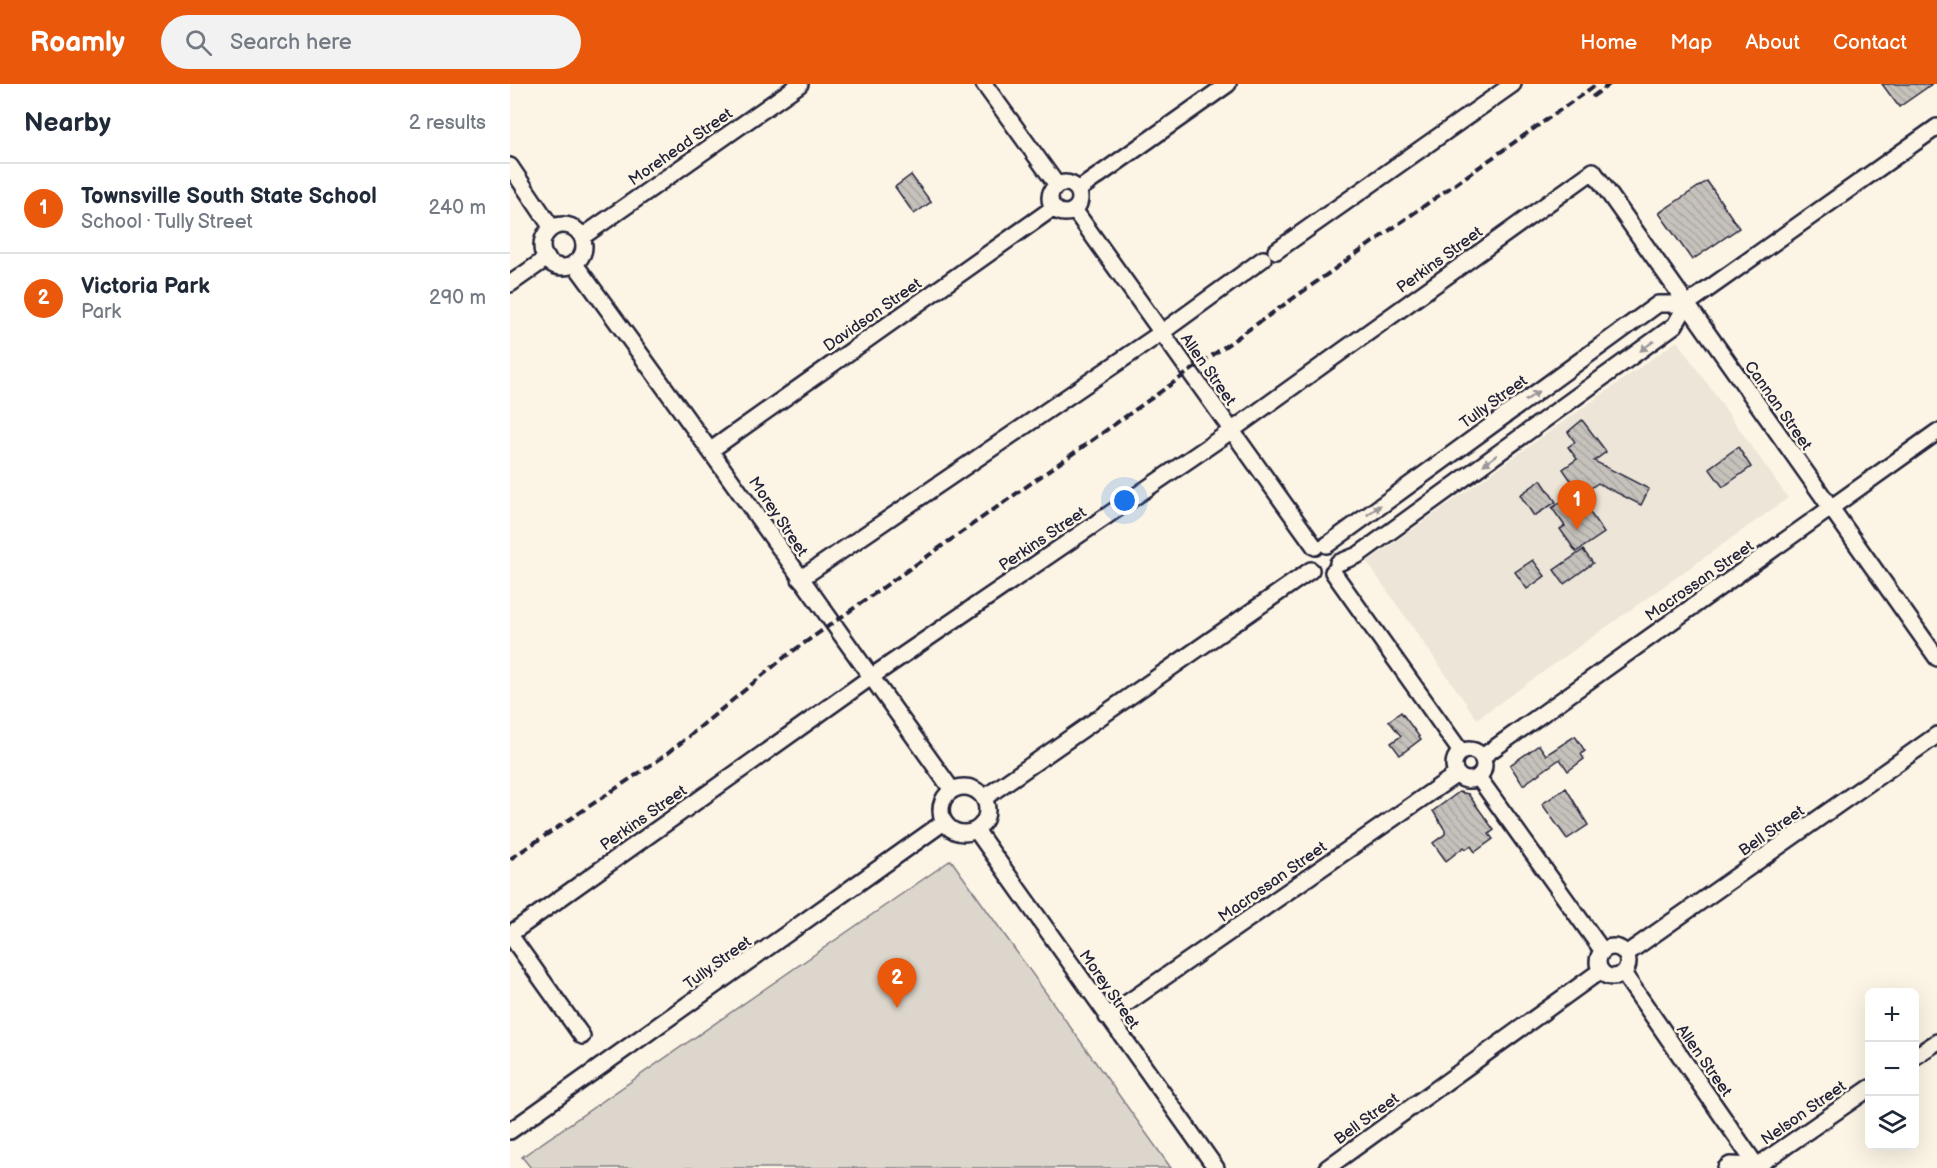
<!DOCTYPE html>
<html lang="en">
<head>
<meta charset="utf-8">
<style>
	:root { --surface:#fff; --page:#f2f2f3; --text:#1f2937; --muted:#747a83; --line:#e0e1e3; --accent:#ea580c }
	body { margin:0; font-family:"Balsamiq Sans",sans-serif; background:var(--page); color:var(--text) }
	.controls { position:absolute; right:18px; bottom:18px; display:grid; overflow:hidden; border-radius:9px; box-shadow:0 6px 24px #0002 }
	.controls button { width:54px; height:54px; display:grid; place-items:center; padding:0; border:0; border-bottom:2px solid var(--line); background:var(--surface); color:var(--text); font:30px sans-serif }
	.you { position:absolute; left:615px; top:417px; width:21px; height:21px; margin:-15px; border:4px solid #fff; border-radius:50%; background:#1a73e8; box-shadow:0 0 0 9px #1a73e833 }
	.badge { display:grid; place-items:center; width:39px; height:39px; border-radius:50%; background:var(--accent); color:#fff; font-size:20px; font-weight:700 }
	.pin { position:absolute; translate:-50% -50px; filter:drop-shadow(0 2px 3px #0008) }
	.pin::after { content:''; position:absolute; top:32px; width:21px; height:18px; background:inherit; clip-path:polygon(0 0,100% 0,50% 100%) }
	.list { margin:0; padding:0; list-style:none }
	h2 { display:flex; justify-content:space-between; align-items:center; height:78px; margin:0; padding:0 24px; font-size:26px }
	h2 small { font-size:20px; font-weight:400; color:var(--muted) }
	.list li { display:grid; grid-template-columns:39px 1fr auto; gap:18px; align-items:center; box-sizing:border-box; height:90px; padding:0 24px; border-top:2px solid var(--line) }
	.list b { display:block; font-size:22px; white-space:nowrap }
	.list p { margin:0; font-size:20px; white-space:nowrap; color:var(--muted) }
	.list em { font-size:20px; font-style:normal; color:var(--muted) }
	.icon { flex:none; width:33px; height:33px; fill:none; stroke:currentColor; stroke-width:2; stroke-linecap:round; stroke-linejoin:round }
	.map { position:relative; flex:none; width:1427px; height:1084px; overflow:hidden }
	header { display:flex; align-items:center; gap:36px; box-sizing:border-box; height:84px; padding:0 30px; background:var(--accent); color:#fff }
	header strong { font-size:28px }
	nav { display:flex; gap:33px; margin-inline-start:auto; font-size:21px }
	.search { width:420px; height:54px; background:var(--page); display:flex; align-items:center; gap:15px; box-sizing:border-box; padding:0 21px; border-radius:33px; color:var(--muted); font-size:22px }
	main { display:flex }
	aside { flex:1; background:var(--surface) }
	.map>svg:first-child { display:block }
	.built { fill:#ece5d8 }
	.green { fill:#dcd6cc; stroke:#7f7c84; stroke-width:1.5 }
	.building { fill:url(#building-back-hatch); stroke:#22223b; stroke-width:1.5 }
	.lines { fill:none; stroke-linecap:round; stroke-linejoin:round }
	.minor-casing { stroke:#22223b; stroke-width:20 }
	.minor { stroke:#fcf5e5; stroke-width:15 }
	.rail { stroke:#22223b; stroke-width:4; stroke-dasharray:9 4.5; stroke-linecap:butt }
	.oneway { fill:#9a9698 }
	.labels { text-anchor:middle; stroke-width:5; stroke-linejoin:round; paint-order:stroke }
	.street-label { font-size:16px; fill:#22223b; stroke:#fcf5e5 }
</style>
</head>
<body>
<header>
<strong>Roamly</strong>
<div class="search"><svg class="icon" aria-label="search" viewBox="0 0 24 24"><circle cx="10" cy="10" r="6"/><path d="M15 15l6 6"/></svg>Search here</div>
<nav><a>Home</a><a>Map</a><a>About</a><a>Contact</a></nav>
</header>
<main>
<aside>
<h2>Nearby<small>2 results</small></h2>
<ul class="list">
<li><span class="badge">1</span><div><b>Townsville South State School</b><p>School · Tully Street</p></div><em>240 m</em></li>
<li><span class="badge">2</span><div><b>Victoria Park</b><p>Park</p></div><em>290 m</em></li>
</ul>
</aside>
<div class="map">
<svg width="1427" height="1084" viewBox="0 0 1427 1084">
	<defs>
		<pattern id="building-back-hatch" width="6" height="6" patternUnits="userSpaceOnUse" patternTransform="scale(1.5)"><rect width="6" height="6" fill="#c6c1bb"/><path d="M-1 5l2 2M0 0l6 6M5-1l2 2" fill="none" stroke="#aaa6a2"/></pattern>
	</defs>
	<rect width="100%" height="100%" fill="#fcf5e5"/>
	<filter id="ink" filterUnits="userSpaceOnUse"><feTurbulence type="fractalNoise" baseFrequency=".0167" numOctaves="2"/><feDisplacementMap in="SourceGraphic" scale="12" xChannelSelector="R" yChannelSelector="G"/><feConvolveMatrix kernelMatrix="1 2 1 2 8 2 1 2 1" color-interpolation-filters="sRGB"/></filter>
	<g filter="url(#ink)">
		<path class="built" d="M1167 257 1278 414 967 635 857 478Z"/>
		<path class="green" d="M441 776 661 1084H21L12 1073Z"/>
		<path class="building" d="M1372 0H1422L1389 23Z
			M401 91 421 118 404 130 385 103Z
			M1197 97 1229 144 1182 176 1149 129Z
			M1072 336 1095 366 1096 368 1084 377 1139 405 1131 421 1088 399 1071 411 1053 385 1067 375 1058 363 1065 358 1058 348Z
			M1228 363 1241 383 1213 403 1199 384Z
			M1031 396 1046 418 1024 432 1010 411Z
			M1066 408 1094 449 1066 468 1050 445 1055 442 1042 424Z
			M1073 466 1083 479 1054 500 1044 486Z
			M1023 476 1035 492 1017 505 1005 488Z
			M891 628 911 655 890 671 881 659 891 652 879 637Z
			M1065 652 1075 667 1071 670 1074 675 1058 687 1050 675 1013 701 1000 681 1029 661 1036 671Z
			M1056 704 1078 741 1057 755 1032 720Z
			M949 708 958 710 984 746 979 750 983 755 965 768 961 762 956 765 954 763 936 777 923 759 935 750V746L923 727Z"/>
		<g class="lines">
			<g class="minor-casing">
				<path id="minor" d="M474 0 547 101
					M0 82 42 144
					M540 114a15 15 0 1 1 30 0a15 15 0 1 1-30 0Z
					M568 106 718 0
					M565 127 805 463
					M32 162a21 21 0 1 1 42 0a21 21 0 1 1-42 0Z
					M72 153 290 0
					M766 167 1003 0
					M64 179C192 353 316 530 442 706
					M0 200 37 174
					M201 366 543 124
					M817 461 1148 220H1177
					M828 479 848 471 1165 241 1177 220 1427 43
					M823 488 951 668
					M290 495 651 249 753 175
					M944 681a15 15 0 1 1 30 0a15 15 0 1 1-30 0Z
					M972 673 1427 348
					M968 693 1092 866
					M431 726a23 23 0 1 1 46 0a23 23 0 1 1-46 0Z
					M474 714 801 486
					M466 746 706 1084
					M0 850 361 593 721 347 1083 87 1427 574
					M0 851 72 952
					M1088 878a15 15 0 1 1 30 0a15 15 0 1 1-30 0Z
					M1116 870 1427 651
					M1113 889 1248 1084
					M597 933 947 690
					M1404 973 1427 958
					M0 1047 434 738
					M817 1084 1090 887
					M1216 1084 1220 1081 1247 1082 1360 1004"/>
			</g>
			<use href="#minor" class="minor"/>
			<path class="rail" d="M1082 13 1100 0
				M0 775 156 671 276 572 1087 0"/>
		</g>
		<defs><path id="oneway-solid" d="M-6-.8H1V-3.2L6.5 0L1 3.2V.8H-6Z" transform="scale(1.5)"/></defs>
		<g class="oneway">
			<use href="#oneway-solid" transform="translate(1137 262) rotate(144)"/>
			<use href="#oneway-solid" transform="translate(1022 312) rotate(-36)"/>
			<use href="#oneway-solid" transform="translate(980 376) rotate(144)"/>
			<use href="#oneway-solid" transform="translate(864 426) rotate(-36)"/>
		</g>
	</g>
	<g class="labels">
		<g class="street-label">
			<text transform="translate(170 62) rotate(-35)" y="6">Morehead Street</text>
			<text transform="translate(929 175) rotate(-36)" y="6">Perkins Street</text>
			<text transform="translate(362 230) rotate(-35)" y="6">Davidson Street</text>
			<text transform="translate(699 285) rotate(55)" y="6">Allen Street</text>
			<text transform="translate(983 317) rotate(-36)" y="6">Tully Street</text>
			<text transform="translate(1269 321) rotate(55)" y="6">Cannan Street</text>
			<text transform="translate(269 432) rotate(56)" y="6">Morey Street</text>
			<text transform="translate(532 454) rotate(-34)" y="6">Perkins Street</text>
			<text transform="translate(1189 496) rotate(-35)" y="6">Macrossan Street</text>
			<text transform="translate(133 733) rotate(-35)" y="6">Perkins Street</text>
			<text transform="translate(1261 746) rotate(-35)" y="6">Bell Street</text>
			<text transform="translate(762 797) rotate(-35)" y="6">Macrossan Street</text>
			<text transform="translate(207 878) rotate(-36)" y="6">Tully Street</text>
			<text transform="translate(600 905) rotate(55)" y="6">Morey Street</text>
			<text transform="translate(1195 976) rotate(55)" y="6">Allen Street</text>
			<text transform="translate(1293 1028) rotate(-35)" y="6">Nelson Street</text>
			<text transform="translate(856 1034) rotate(-36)" y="6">Bell Street</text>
		</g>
	</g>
</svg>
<div class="controls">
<button>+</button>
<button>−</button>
<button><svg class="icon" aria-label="layers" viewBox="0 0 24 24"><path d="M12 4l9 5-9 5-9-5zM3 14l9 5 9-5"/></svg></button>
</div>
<div class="you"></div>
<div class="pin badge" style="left:1067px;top:446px">1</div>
<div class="pin badge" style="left:387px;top:924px">2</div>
</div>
</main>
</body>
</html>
